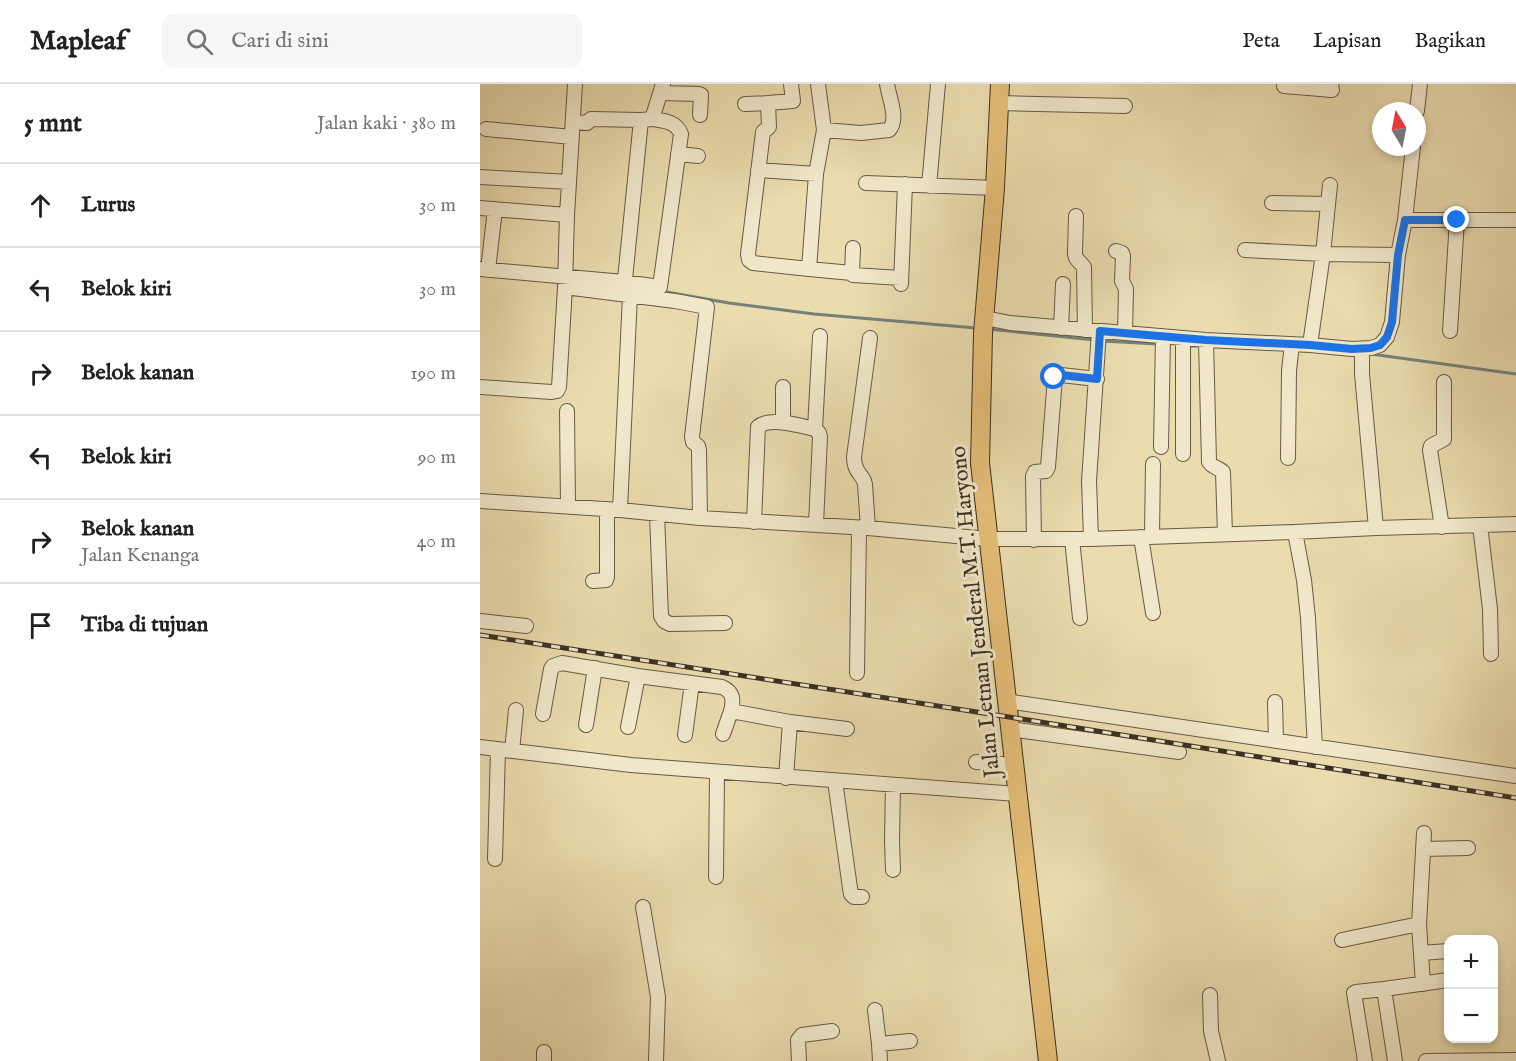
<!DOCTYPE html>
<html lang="id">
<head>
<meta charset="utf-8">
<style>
	:root { --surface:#fff; --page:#f6f6f6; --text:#202124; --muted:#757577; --line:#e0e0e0 }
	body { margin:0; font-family:"IM FELL English",serif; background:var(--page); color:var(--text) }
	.controls { position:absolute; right:18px; bottom:18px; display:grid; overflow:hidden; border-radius:12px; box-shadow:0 3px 9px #0003 }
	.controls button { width:54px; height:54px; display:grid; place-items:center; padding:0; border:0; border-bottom:2px solid var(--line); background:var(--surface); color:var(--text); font:30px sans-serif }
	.compass { position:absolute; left:892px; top:18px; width:54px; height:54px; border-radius:50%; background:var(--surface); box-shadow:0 3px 9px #0003; rotate:350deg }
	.stop { position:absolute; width:18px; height:18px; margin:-14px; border:4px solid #1a73e8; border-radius:50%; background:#fff }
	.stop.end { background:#1a73e8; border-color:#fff; box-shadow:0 2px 6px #0008 }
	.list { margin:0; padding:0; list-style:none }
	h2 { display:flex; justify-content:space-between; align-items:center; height:78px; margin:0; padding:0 24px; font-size:26px }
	h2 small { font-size:20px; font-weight:400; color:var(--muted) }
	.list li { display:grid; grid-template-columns:39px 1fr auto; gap:18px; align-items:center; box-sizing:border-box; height:84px; padding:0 24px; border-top:2px solid var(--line) }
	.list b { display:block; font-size:22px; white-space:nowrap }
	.list p { margin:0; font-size:20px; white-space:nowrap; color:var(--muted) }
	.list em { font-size:20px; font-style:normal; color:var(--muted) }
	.icon { flex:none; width:33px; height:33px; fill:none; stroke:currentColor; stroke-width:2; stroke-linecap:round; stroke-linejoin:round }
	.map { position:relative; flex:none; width:1036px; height:977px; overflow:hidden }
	header { display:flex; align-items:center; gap:36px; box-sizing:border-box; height:84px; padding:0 30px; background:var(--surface); border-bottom:2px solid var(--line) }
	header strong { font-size:28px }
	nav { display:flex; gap:33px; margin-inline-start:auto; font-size:21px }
	.search { width:420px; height:54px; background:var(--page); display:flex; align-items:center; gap:15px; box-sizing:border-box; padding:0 21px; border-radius:12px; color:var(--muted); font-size:22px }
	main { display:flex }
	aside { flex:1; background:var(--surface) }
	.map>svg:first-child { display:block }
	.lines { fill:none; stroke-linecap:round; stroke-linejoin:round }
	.stream { stroke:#748279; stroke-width:3 }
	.minor-casing { stroke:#675a44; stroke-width:16 }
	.major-casing { stroke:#3b2f21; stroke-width:20 }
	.minor { stroke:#f1e8cb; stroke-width:14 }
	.major { stroke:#e5be78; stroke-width:18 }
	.rail-casing { stroke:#3b2f21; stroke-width:5 }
	.rail { stroke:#f1e8cb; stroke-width:3; stroke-dasharray:9; stroke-linecap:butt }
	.route { stroke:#1a73e8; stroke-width:8 }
	.labels { text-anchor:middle; stroke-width:6; stroke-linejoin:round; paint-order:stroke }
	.street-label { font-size:22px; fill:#3b2f21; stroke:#f1e8cb }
</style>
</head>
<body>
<header>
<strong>Mapleaf</strong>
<div class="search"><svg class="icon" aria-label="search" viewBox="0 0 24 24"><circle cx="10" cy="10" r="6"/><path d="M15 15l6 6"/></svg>Cari di sini</div>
<nav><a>Peta</a><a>Lapisan</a><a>Bagikan</a></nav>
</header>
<main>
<aside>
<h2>5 mnt<small>Jalan kaki · 380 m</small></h2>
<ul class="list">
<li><svg class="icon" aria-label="ahead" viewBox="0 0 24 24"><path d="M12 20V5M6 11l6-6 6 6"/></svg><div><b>Lurus</b></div><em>30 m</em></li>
<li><svg class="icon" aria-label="left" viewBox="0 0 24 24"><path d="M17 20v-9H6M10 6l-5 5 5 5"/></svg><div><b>Belok kiri</b></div><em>30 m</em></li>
<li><svg class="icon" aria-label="right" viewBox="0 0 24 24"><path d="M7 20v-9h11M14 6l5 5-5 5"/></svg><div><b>Belok kanan</b></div><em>190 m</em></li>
<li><svg class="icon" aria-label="left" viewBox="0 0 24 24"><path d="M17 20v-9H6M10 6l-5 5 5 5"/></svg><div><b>Belok kiri</b></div><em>90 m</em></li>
<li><svg class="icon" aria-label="right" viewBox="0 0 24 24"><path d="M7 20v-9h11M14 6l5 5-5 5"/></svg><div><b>Belok kanan</b><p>Jalan Kenanga</p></div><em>40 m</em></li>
<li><svg class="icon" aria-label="arrive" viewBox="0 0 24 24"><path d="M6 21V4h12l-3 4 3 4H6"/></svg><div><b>Tiba di tujuan</b></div></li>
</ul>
</aside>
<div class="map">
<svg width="1036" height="977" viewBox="0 0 1036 977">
	<rect width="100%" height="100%" fill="#eadcaf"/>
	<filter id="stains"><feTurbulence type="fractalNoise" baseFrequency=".00333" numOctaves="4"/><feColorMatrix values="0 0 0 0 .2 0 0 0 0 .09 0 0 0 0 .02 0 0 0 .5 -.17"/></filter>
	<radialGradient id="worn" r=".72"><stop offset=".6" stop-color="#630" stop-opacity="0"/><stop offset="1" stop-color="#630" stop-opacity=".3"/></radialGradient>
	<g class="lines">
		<path class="stream" d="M181 207 249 219 334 230 496 244
			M508 245 615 256
			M622 257 678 260
			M708 262H723
			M891 270 1036 290"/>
		<g class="minor-casing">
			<path id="minor" d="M311 0 313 17 288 19 289 43 283 48 268 170 269 176 273 179 329 185 336 90 344 46 338 0
				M804 2 852 6 851 0
				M180 9 219 10 221 11 220 31
				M519 19 645 22
				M265 20 288 19
				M937 27 940 0
				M93 38 107 39 111 35 161 36
				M6 45 92 53
				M344 46 381 49 409 46C419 35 409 14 407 0
				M198 70 218 72
				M278 86 336 90
				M0 93 89 98
				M386 99 515 104
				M449 102 458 0
				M792 119 848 120
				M0 124 87 131
				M596 132 595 170 596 174 604 183 605 246
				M925 136H1036
				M765 166 843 170 918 171
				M636 167 642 169 643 172 642 197 646 205 645 249
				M0 185 144 198 180 203 201 50C196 37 184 37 172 35
				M329 185 372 189 373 164
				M8 186 15 125
				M372 189 373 191 421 194
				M421 200 425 100
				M85 203 195 217 227 223 212 353 213 358 218 362 219 366 220 434
				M144 205 161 36 172 35 183 0
				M505 234 530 239 726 256 830 261 872 265 891 264 900 261 907 253 912 238 918 171 925 136 933 63
				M581 244 583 200
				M970 247 977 136
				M703 254V370
				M726 256 729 378C732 383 739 384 743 388L745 450
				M830 261 843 170 850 101
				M882 265V290L896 444
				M0 303 72 308 77 307 79 303 85 203 87 131 95 0
				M87 327 88 422
				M302 338 303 332V303
				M681 363 683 252
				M808 374 809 287 812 260
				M0 417 140 426 220 434 388 444 509 455H611L815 448 896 444 1036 440
				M140 426 150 211
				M177 430 181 532 184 537 190 540 245 539
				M274 438 278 343C290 332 320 342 335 345
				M336 440 340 353 339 349 335 345 340 252
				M1000 441 1010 525 1011 570
				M962 443 950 366 951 362 964 355V298
				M388 444 385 400C384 394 382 394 379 389 375 384 374 378 374 373L390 254
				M815 448 824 496 828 534 835 663
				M672 452 673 380
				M661 453 673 529
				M592 455 600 534
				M611 455 609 397 619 247
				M554 456 553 392 555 388 566 387 568 383 575 293 581 291 617 295
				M113 497 126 496 127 493V425
				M0 537 46 542
				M377 589 379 444
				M526 617 1036 692
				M795 618 796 657
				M63 630 71 585 73 582 82 579 158 592 242 603C253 608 254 615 251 627L310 638 306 694
				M310 638 367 645
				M106 641 115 584
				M148 643 158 592
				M530 645 699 668
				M243 650 251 627
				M205 651 212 599
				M0 663 151 681 537 710
				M32 667 36 626
				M496 678 534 681
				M355 697 370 804 371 810 374 813H382
				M413 701 412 757 413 786
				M943 765 988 764
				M15 775 18 665
				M236 793 237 688
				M163 823 178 913 176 977
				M862 856 939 840
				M941 869 968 867
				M943 900 939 840 944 749
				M904 905 968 896
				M730 911 731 947 738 977
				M395 926 399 960 400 977
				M399 960 430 957
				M64 977V968
				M319 977 318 956 322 951 352 947
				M885 977 874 909 876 908 904 905 915 977
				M946 977 1036 976"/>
		</g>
		<g class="major-casing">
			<path id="major" d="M520 0 515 104 503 249 500 379 568 977"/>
		</g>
		<use href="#minor" class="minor"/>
		<use href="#major" class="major"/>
		<g class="rail-casing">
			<path id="rail" d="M0 551 529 633 1036 714"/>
		</g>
		<use href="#rail" class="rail"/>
	</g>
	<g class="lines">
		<path class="route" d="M574 293 581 291 617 295 620 247 726 256 830 261 872 265 891 264 900 261 907 253 912 238 918 171 925 136H977"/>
	</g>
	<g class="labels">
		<g class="street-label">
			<text transform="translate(494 528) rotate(-96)" y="8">Jalan Letnan Jenderal M.T. Haryono</text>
		</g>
	</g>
	<rect width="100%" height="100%" filter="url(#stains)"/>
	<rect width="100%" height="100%" fill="url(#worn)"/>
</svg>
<div class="controls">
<button>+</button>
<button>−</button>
</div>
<svg class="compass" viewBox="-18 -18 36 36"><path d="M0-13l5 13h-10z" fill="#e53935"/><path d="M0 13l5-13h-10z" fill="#757577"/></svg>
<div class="stop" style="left:574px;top:293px"></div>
<div class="stop end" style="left:977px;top:136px"></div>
</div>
</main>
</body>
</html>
